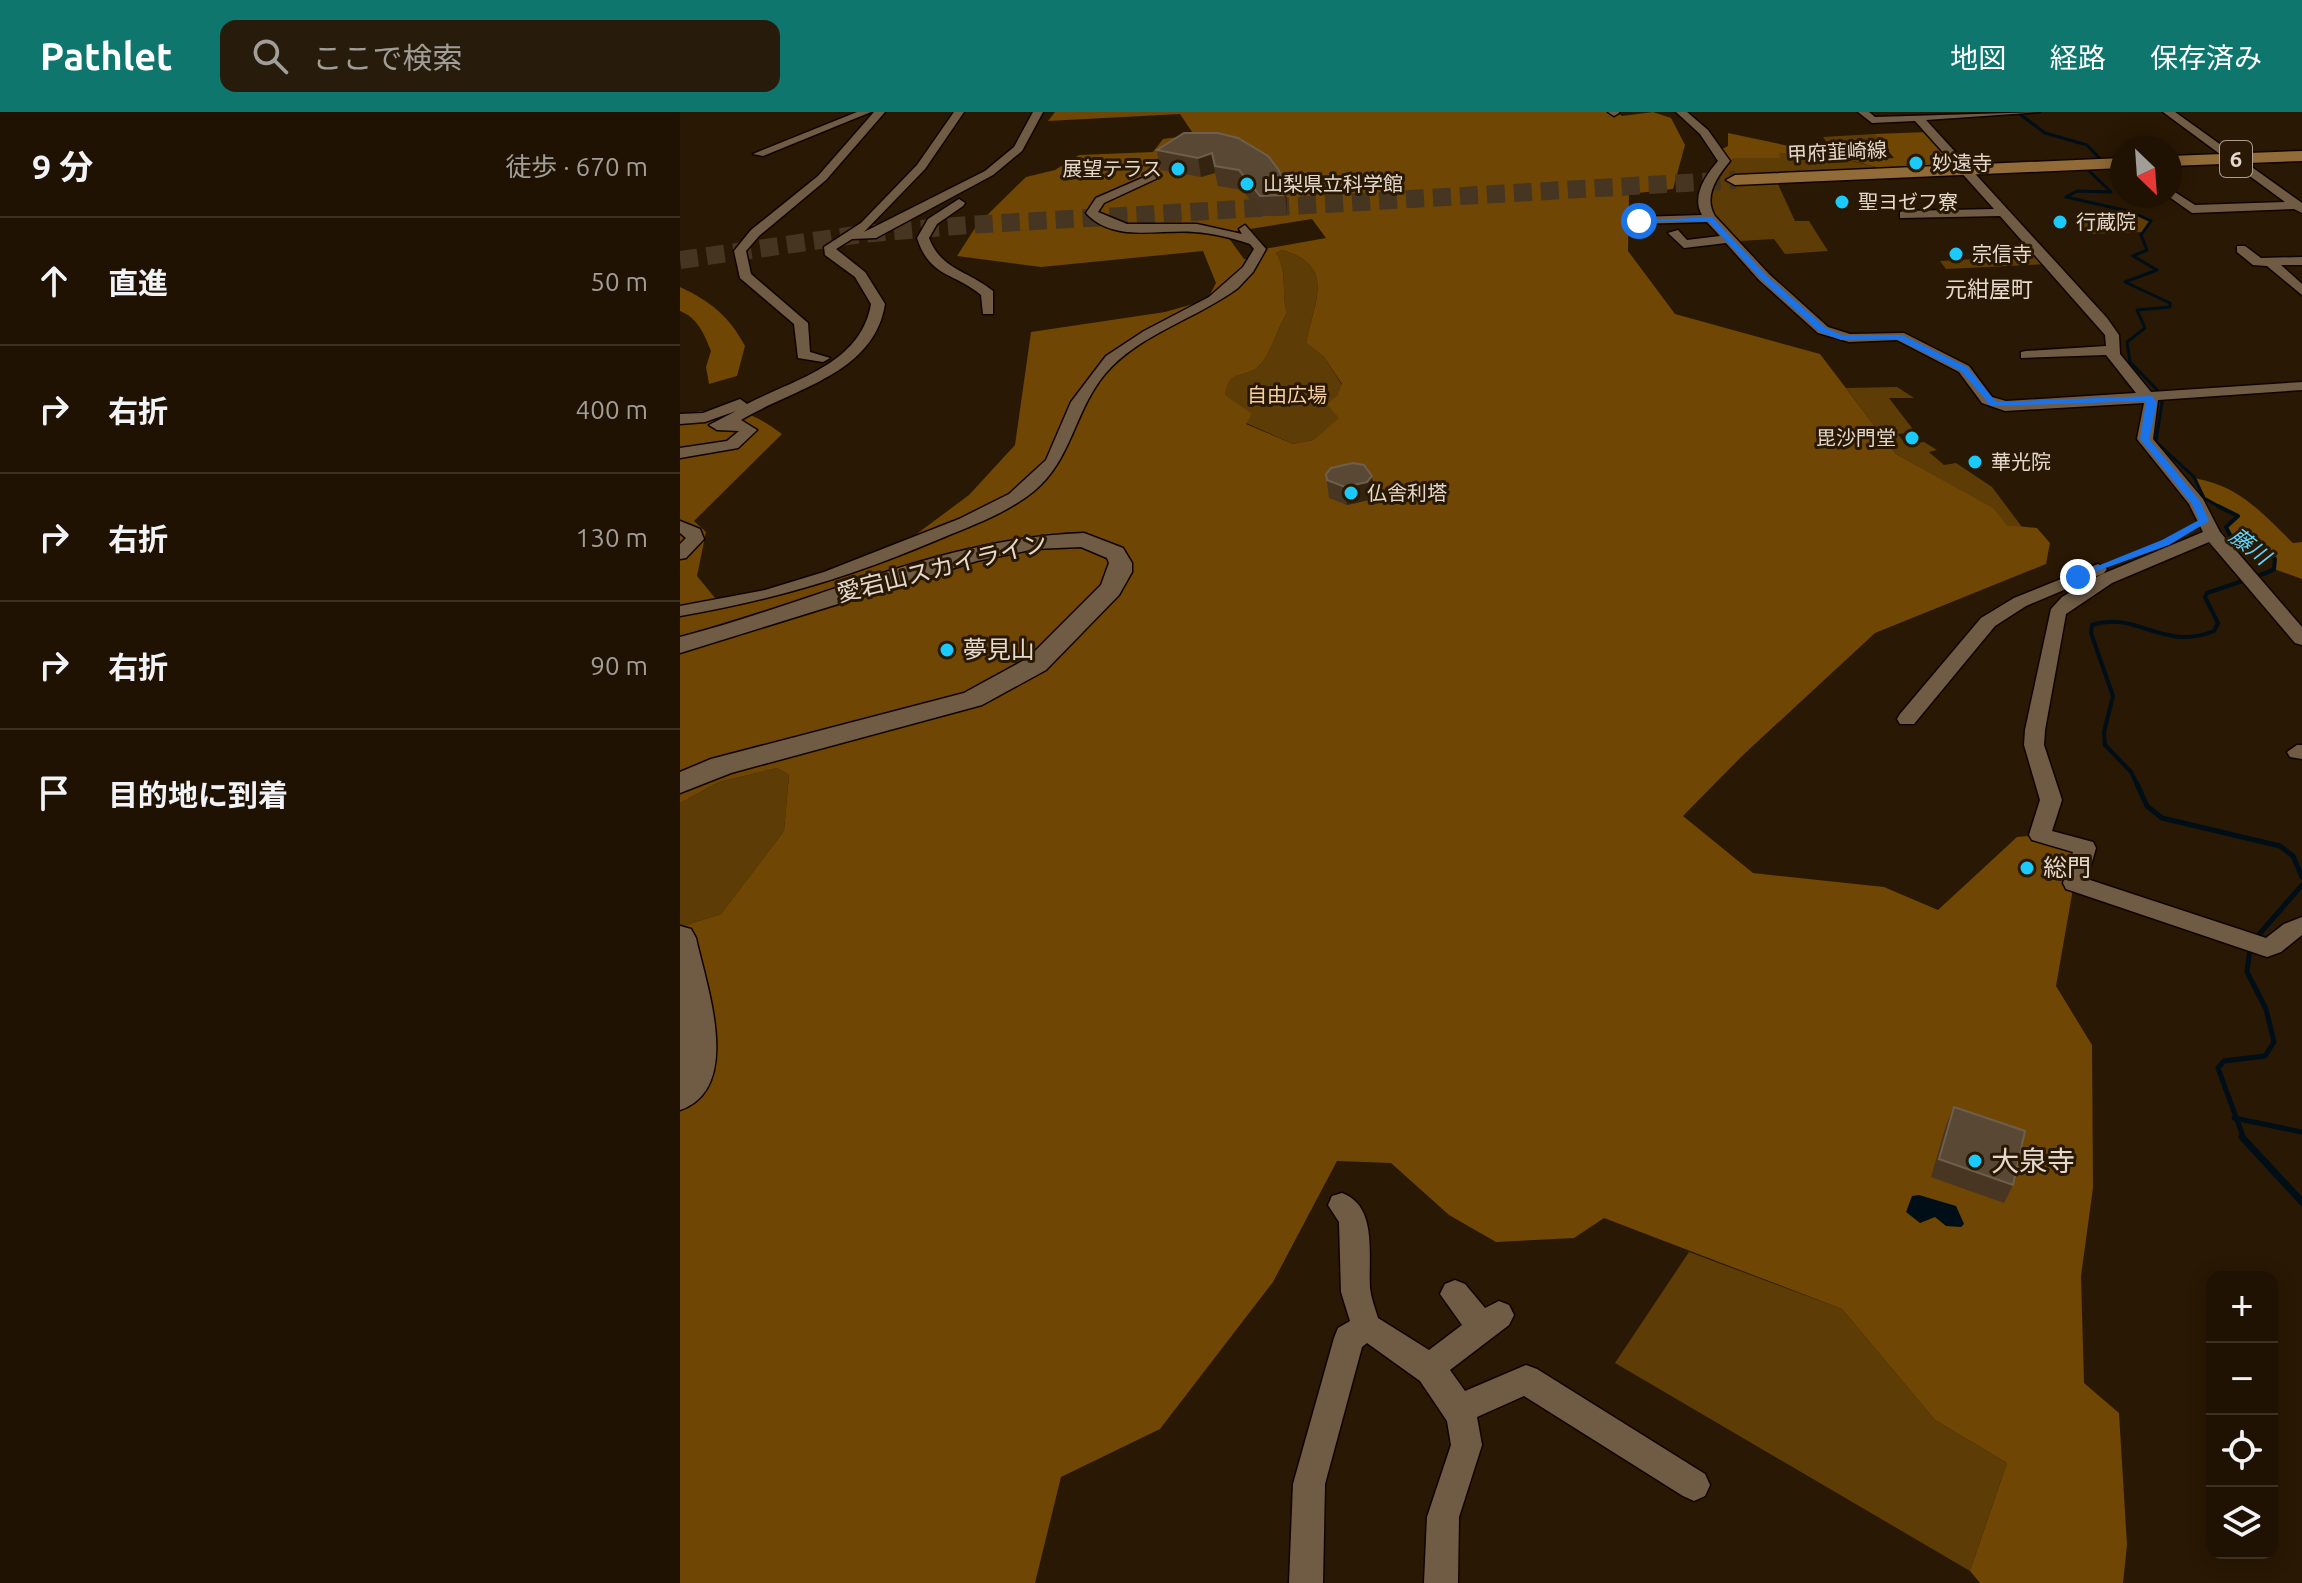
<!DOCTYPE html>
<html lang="ja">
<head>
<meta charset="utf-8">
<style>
	:root { --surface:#1f1202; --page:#271b0c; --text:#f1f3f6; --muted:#a19e99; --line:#3c3224; --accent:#0f766e }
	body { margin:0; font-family:Ubuntu,"Noto Sans JP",sans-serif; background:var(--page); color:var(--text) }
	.controls { position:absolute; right:24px; bottom:24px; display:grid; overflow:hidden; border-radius:16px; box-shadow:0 4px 20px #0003 }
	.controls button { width:72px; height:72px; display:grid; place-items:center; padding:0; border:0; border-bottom:2px solid var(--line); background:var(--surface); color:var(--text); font:40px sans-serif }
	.compass { position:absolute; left:1430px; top:24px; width:72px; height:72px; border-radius:50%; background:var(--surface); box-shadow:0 4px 20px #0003; rotate:155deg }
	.stop { position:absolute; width:24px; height:24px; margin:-18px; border:6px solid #1a73e8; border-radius:50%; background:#fff }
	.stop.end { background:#1a73e8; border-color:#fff; box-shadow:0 2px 8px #0008 }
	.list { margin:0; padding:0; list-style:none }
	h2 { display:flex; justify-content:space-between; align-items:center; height:104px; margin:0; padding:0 32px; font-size:34px }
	h2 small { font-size:26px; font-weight:400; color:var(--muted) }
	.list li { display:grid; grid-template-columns:52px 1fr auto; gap:24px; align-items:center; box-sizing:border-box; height:128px; padding:0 32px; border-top:2px solid var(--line) }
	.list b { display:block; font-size:30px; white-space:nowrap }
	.list em { font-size:26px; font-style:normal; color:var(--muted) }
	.icon { flex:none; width:44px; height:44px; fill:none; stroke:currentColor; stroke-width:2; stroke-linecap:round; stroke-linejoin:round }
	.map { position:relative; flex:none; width:1622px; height:1471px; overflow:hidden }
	header { display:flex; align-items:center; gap:48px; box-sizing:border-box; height:112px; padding:0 40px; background:var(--accent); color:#fff }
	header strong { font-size:38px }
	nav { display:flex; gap:44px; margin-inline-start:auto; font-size:28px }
	.search { width:560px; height:72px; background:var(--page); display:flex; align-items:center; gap:20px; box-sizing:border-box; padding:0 28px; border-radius:16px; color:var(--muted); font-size:30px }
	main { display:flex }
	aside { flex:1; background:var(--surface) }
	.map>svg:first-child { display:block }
	.green { fill:#5e3c06 }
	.forest { fill:#6f4604; fill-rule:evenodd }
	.water { fill:#000e17 }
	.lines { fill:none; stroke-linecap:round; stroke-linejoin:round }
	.stream-far3 { stroke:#000e17; stroke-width:3 }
	.stream-far2 { stroke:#000e17; stroke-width:4 }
	.stream-far1 { stroke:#000e17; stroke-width:5 }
	.stream { stroke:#000e17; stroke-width:7 }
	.primary-tunnel { stroke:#453521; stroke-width:18; stroke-dasharray:18 9; stroke-linecap:butt }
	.minor-casing { stroke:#110400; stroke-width:3 }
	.secondary-casing { stroke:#110400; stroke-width:3 }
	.primary-casing { stroke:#110400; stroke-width:3 }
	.minor { fill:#705c45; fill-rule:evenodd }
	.secondary { fill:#705c45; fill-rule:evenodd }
	.primary { fill:#916b38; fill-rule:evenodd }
	.wall { fill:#483622 }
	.shaded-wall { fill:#34230e }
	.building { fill:#594834; stroke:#6e5e4c; stroke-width:2 }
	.route { fill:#1a73e8 }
	.poi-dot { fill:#1bcafc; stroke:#291803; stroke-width:3 }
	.labels { text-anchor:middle; stroke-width:6; stroke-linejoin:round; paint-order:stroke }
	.far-street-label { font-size:20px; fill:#e4d9cc; stroke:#291803 }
	.far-poi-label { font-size:20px; fill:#e4d9cc; stroke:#291803; text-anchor:start }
	.far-park-label { font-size:20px; fill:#f6d0a3; stroke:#291803 }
	.shield { fill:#291803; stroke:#ac9f90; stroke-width:2 }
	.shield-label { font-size:22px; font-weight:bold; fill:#e4d9cc }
	.far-neighbourhood-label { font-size:22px; fill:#e4d9cc; stroke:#291803 }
	.far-water-label { font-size:22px; font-style:italic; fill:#5ed5ff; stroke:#291803 }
	.street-label { font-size:24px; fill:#e4d9cc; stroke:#291803 }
	.poi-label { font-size:24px; fill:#e4d9cc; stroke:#291803; text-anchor:start }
	.near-poi-label { font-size:28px; fill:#e4d9cc; stroke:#291803; text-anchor:start }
</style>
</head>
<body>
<header>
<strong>Pathlet</strong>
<div class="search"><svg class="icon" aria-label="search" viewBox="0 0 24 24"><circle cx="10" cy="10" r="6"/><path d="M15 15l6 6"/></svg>ここで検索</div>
<nav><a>地図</a><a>経路</a><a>保存済み</a></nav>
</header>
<main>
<aside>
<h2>9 分<small>徒歩 · 670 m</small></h2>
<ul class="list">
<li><svg class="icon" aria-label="ahead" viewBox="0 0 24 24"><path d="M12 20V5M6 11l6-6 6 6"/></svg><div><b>直進</b></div><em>50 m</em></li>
<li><svg class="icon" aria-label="right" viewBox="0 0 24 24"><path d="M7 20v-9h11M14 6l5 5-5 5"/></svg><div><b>右折</b></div><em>400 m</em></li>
<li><svg class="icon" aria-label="right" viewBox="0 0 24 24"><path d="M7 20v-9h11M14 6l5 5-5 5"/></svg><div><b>右折</b></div><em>130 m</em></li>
<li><svg class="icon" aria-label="right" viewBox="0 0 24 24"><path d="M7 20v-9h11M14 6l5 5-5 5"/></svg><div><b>右折</b></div><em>90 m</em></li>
<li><svg class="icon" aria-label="arrive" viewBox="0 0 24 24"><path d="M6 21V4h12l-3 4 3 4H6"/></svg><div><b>目的地に到着</b></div></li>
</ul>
</aside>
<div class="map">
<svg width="1622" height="1471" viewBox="0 0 1622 1471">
	<rect width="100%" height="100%" fill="#291803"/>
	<path class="green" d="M1194 22 1206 36 1142 39 1131 36 1149 34 1143 25Z
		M1123 37 1200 56 1050 64 1057 72 1097 70 1115 109H1129L1148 139 1105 142 1094 127 1060 129 1024 96 1028 68 1054 46H1099L1098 41H1122Z
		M1405 100H1452L1471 109 1462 120 1407 122 1396 109H1412Z
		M602 138C657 154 634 189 626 231L644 245 662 273 657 284 660 306 633 328 613 332 566 311 544 283C548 255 566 268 580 253 592 240 597 216 607 201 601 182 608 158 596 141Z
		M1356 138 1370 152 1266 157 1260 149 1295 147 1291 142Z
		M1217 275 1234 286H1209L1235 320 1218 322 1225 332 1244 330 1257 338 1249 340 1264 353 1276 351 1312 375 1342 415 1327 413 1312 396 1216 342 1166 276Z
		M97 656 109 663 104 719 41 802 0 815V691L39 670Z
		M1009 1140 1162 1197 1255 1308 1327 1351 1290 1459 935 1251Z"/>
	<path class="forest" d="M375 0H937L942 4 973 0 991 6 1005 33 993 77 949 82 948 139 995 202 1140 242 1216 342 1313 396 1327 413 1357 416 1370 431 1366 452 1195 521 1062 644 1003 704 1073 761 1204 775 1258 798 1337 725 1360 723 1405 736 1394 771 1376 874 1412 933 1413 1076 1401 1164 1404 1271 1439 1301 1447 1433 1443 1471H1300L1290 1459 1327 1351 1255 1308 1162 1197 924 1106 894 1126 816 1130 769 1103 711 1051 657 1049 593 1170 480 1317 381 1365 355 1471H0V815L41 802 104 719 109 663 97 656 39 670 0 691V302C46 296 64 293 102 322L14 409 26 420 17 464 40 492 211 441 289 383 335 333 351 220 485 200 527 188 536 171 523 139 361 155 277 144 297 113 346 65 375 58 399 43 473 40 483 27 514 23 500 2 368 9ZM632 107 646 126 584 137 575 149 564 147 545 121ZM602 138C657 154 634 189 626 231L644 245 662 272 657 284 647 292 659 306 633 328 613 332 566 312 572 302 545 283C548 255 566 268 580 253 592 240 597 216 607 201 601 182 608 158 596 141Z
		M1248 20 1280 54 1200 56 1170 48 1214 46 1194 22Z
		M1048 21 1123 37 1122 41H1099L1100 46H1054L1028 68 1044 49 1038 39 1048 34Z
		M0 175C30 189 49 204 65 234L57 264 29 272 26 255 31 239C24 222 18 206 0 199Z
		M1514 366C1560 374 1581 400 1613 431L1622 430V467L1594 457 1595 447 1551 425 1546 415 1558 404 1524 386Z"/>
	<path class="water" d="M1239 1083 1276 1094 1284 1112 1281 1115 1266 1114 1255 1105 1240 1111 1226 1100 1232 1084Z"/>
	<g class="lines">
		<path class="stream-far3" d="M1337 0 1365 21 1407 33 1420 47 1414 50
			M1406 56 1431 80 1397 79 1386 85 1452 100 1471 109 1461 123 1467 138 1453 144 1477 158 1445 170 1490 191V195L1457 198 1465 216 1447 230 1450 250 1483 284 1476 330 1514 365 1524 386 1542 396"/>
		<path class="stream-far2" d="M1458 674 1451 660 1425 633 1424 620 1433 584 1411 521 1412 513C1456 498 1483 540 1534 519L1538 511 1525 485 1527 481 1586 461 1594 457 1595 447 1551 425 1546 415 1558 404 1538 394"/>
		<path class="stream-far1" d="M1457 672 1467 694 1482 706 1600 734 1613 744 1622 765
			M1575 827 1622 773
			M1554 1006 1622 1020
			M1564 1027 1538 956 1544 949 1585 944 1594 930 1586 897 1567 860 1570 836"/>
		<path class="stream" d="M1562 1025 1622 1090"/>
		<path class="primary-tunnel" d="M0 148 183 122 288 113 1055 68"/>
		<g class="minor-casing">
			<path id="minor" d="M177 0H191L83 44 73 42Z
				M194 0H205L146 68 79 124 66 139 71 162 128 211 130 240 150 246 143 250 118 246 114 212 60 166 54 139 71 118 138 64Z
				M274 0H284L245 57 184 120 305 59 334 35 353 0H363L342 39 313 63 196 126 172 127 156 137 185 160 205 192C194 262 114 276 61 308L77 318 58 336 0 346V336L47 329 59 319 37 318 29 313 56 299 25 310 0 312V302L23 301 60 287 67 292C115 267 181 252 191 192L175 165 145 143 144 135 181 111 237 53Z
				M928 0H939V1L934 4Z
				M996 0H1007L1028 18 1050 49C1037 65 1023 84 1035 104L1089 162 1148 215 1170 222 1224 221 1289 254 1312 285 1326 289 1456 281 1426 243 1341 246V240L1346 239 1426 234 1425 223 1320 104 1220 106V100L1224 99 1314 97 1235 9 1192 11 1178 0H1189L1195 5 1360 0 1246 8 1427 206 1439 223 1440 242 1471 280 1622 270V278L1478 288 1473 327 1523 387 1540 420 1622 515V533L1615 531 1529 430 1432 471 1386 502 1365 618 1364 633 1382 688 1372 719 1413 730 1416 736 1407 767 1586 826 1604 812 1622 805V823L1601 840 1587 845 1386 777 1383 771 1393 740 1352 728 1349 723 1360 688 1344 633 1345 618 1371 497 1382 485 1420 463 1523 420 1509 392 1457 327 1464 291 1325 299 1302 291 1279 260 1217 228 1169 230 1138 221 1079 168 1046 131 1004 136 988 121 998 118 1007 128 1040 124 1027 110 955 112V106L959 105 1022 103C1011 84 1026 63 1038 49L1020 22Z
				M1483 0H1495L1622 91V101L1614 97 1512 101 1488 84 1490 77 1515 93 1605 90Z
				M476 60 480 65 424 91 418 100 447 112H517L562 122 559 117 565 113 586 137 573 160 558 176C516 207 459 222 425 262 394 299 392 348 354 379 327 401 293 413 262 426 170 465 97 487 0 504V494L85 478 144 460 279 407 329 382 366 348 391 290 426 244 464 219 529 185 563 155 574 137 570 132C552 126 533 121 514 120 479 117 433 131 406 101L416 86Z
				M279 87 285 91 283 94 257 112 249 126C261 158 289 159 313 179V202H303L301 183C274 160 250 166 237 126L248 107Z
				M1557 134H1565L1581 146 1622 145V153H1601L1622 172V183L1587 154 1573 153 1557 140Z
				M0 409 20 417 24 427 6 446 0 447V432L6 426 0 421Z
				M1418 452 1427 457 1424 461 1346 494 1315 514 1234 612H1220L1217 607 1220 602 1301 506 1334 486Z
				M1617 633H1622V647L1610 645 1607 640Z
				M662 1081C698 1094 688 1144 690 1176 691 1186 695 1196 698 1206L749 1238 782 1213 760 1182 765 1172 775 1168 785 1172 805 1196 819 1189 829 1193 834 1203 829 1213 770 1258 785 1279 846 1253 857 1257 1025 1362 1030 1373 1025 1384 1014 1389 1003 1384 844 1284 797 1305 802 1333 779 1405 778 1471H744L747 1405 771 1333 767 1309 740 1269 687 1231 682 1235 645 1372 643 1471H609L613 1372 654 1226 658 1216 670 1209 661 1180 659 1110 648 1093 652 1084Z"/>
		</g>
		<g class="secondary-casing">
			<path id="secondary" d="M404 421 443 436 452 451V460L439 483 366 558 302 593 51 661 0 681V660L31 647 284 581 348 546 421 473 429 451 427 446 401 435 355 437 297 449 0 541V525C135 490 263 426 404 421Z
				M0 814 11 817 16 826C26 873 64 976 0 998Z"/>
		</g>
		<g class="primary-casing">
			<path id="primary" d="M1622 39V49L1490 54V44Z
				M1442 46V56L1055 73 1046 68 1055 63Z"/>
		</g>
		<use href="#minor" class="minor"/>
		<use href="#secondary" class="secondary"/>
		<use href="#primary" class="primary"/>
	</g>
	<path class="wall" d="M477 38 588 44 605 71 607 103 583 104 562 78 538 74 535 61 521 65 480 58Z
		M646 362 692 364 693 382 689 388 667 393 649 386Z
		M1274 995 1333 1073 1324 1091 1251 1065 1266 1013Z"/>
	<path class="shaded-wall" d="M532 41 535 61 521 65 518 46Z
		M605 71 607 91V103L605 83Z
		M692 364 693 382 689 388 667 393 665 375Z"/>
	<path class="building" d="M504 21H538L558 26 588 44 598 57 605 71V83L580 84 559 58 535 54 532 41 518 46 477 38Z
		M673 351 684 353 692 364 687 370 665 375 647 368 646 362 651 356Z
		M1274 995 1345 1019 1333 1073 1259 1047Z"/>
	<path class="route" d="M1032 105 1087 164 1146 216 1162 223H1222L1287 255 1316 290 1472 284 1477 291 1469 327 1520 389 1529 409 1489 433 1395 467V463L1482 428 1519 408 1512 392 1460 327 1466 289 1311 294 1281 259 1217 227 1161 228 1140 220 1081 167 1028 109H956Z"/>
	<g class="poi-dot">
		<circle cx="1236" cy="51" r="8"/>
		<circle cx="498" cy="57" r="8"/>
		<circle cx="567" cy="72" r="8"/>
		<circle cx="1162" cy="90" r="8"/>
		<circle cx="1380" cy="110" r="8"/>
		<circle cx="1276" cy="142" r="8"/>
		<circle cx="1232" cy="326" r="8"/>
		<circle cx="1295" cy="350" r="8"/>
		<circle cx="671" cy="381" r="8"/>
		<circle cx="267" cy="538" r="8"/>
		<circle cx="1347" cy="756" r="8"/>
		<circle cx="1295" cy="1049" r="8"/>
	</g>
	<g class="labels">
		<g class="far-street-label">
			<text transform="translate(1157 40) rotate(-3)" y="7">甲府韮崎線</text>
		</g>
		<g class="far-poi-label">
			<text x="1252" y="58">妙遠寺</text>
			<text x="482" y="64" text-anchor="end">展望テラス</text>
			<text x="583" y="79">山梨県立科学館</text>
			<text x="1178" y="97">聖ヨゼフ寮</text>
			<text x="1396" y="117">行蔵院</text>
			<text x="1292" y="149">宗信寺</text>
			<text x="1216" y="333" text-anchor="end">毘沙門堂</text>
			<text x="1311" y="357">華光院</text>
			<text x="687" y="388">仏舎利塔</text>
		</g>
		<g class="far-park-label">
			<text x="607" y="290">自由広場</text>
		</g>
		<rect class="shield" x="1540" y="29" width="32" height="36" rx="6"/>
		<g class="shield-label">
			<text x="1556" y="55">6</text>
		</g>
		<g class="far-neighbourhood-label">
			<text x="1309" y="185">元紺屋町</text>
		</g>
		<g class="far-water-label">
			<text transform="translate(1570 434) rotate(38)" y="8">藤川</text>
		</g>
		<g class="street-label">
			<text transform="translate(262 456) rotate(-14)" y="8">愛宕山スカイライン</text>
		</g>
		<g class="poi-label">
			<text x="283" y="546">夢見山</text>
			<text x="1363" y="764">総門</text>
		</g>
		<g class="near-poi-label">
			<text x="1311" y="1059">大泉寺</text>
		</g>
	</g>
</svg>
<div class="controls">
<button>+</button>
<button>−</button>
<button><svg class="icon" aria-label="locate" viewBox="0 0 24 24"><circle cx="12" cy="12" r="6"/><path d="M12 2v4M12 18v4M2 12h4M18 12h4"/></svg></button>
<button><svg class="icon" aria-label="layers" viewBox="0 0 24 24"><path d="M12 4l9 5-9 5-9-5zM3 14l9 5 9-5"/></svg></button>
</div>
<svg class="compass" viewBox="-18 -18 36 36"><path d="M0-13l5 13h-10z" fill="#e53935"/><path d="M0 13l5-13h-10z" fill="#a19e99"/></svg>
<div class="stop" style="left:959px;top:109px"></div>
<div class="stop end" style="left:1398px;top:465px"></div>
</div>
</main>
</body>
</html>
